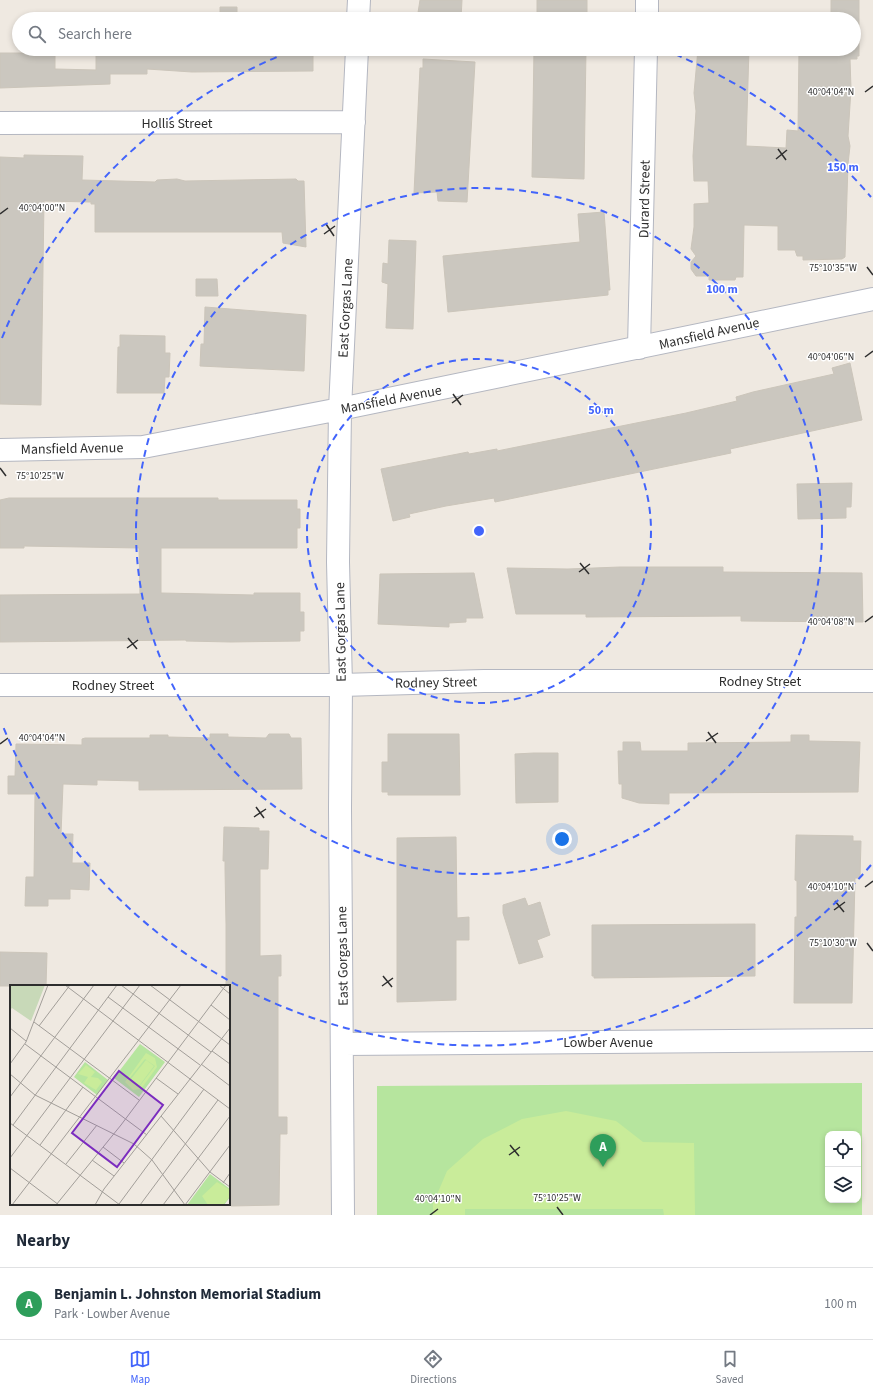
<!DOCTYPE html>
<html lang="en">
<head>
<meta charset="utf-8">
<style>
	:root { --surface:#fff; --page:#f2f2f3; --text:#1f2937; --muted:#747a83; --line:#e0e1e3; --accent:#4264fb }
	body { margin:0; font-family:"Source Sans 3",sans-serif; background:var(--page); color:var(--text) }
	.controls { position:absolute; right:12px; bottom:12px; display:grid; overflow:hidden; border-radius:8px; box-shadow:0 2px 6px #0003 }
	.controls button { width:36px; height:36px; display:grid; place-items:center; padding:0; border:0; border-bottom:1px solid var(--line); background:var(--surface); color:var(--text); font:20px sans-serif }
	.you { position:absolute; left:562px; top:839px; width:14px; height:14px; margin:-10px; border:3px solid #fff; border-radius:50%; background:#1a73e8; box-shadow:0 0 0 6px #1a73e833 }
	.badge { display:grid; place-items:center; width:26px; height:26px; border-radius:50%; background:var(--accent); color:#fff; font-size:13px; font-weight:700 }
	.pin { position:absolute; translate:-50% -33px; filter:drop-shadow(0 1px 2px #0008) }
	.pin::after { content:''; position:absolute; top:21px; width:14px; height:12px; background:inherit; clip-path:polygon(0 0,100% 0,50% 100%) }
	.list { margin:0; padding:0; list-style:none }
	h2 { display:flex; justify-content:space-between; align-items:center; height:52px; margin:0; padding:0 16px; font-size:17px }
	h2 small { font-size:13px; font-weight:400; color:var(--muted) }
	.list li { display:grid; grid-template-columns:26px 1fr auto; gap:12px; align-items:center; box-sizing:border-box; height:72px; padding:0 16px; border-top:1px solid var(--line) }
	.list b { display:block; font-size:15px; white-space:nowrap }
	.list p { margin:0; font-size:13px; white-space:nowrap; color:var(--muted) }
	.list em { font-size:13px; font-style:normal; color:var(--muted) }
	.icon { flex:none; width:22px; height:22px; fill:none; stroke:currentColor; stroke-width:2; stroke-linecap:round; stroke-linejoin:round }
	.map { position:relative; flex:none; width:873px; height:1215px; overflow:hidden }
	.search { position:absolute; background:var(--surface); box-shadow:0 2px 6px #0003; left:12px; right:12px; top:12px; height:44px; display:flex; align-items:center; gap:10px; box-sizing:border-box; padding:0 14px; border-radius:22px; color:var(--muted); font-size:15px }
	.sheet { height:124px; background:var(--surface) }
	nav { display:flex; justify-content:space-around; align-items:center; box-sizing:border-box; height:56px; border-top:1px solid var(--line); background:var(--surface); font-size:11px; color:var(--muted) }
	nav a { display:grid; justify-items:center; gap:2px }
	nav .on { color:var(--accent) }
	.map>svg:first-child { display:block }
	.green { fill:#b6e59e; fill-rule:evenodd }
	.pitch { fill:#c9ec9a }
	.building { fill:#cbc7bf; stroke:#cbc5ba }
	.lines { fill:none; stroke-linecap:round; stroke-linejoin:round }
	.minor-casing { stroke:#b4b7c1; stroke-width:24 }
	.minor { stroke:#fff; stroke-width:22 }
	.ticks { fill:none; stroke:#2e2e2e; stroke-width:1.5 }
	.ring { fill:none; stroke:#4264fb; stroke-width:2; stroke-dasharray:7 5 }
	.labels { text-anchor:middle; stroke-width:3; stroke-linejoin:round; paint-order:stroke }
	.street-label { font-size:14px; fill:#2e2e2e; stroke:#fff }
	.inset-road { fill:none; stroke:#a29e99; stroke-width:1 }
	.view { fill:#7b2cbf; fill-opacity:0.15; stroke:#7b2cbf; stroke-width:2 }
	.inset-edge { fill:none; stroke:#2e2e2e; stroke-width:2 }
	.ticks-label { font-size:10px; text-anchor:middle; fill:#2e2e2e; stroke:#fff; stroke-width:3; stroke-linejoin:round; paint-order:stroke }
	.centre { fill:#4264fb; stroke:#fff; stroke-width:2 }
	.ring-label { font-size:12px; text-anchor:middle; font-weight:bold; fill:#4264fb; stroke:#fff; stroke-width:3; stroke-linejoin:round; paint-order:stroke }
</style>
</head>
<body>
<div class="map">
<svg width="873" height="1215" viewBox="0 0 873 1215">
	<rect width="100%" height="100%" fill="#efe9e1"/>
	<path class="green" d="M862 1083V1215H377V1086ZM828 1134H858V1200H828Z"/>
	<path class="pitch" d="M566 1111 616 1121 643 1142 694 1143 695 1215H664L663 1209H465V1215H433V1204L447 1171 483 1139 522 1119Z"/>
	<path class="building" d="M420 0H462L461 19H417Z
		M537 0H587V19H535L537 17Z
		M831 0H859V56H857V59H850L851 89 848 136 850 146 848 164 845 257 842 259 803 260V256H797L795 250H778V226L744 225 743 277H736L735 280H709V276H696L691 269V262L696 256 691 249 694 227V204L709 203 708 181H694L693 156 696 111 694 93 698 49H749L746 146 786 148 787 130 798 131 799 49H854V19H831Z
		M220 7H237V19H220Z
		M143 13V19H96V14Z
		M700 14 749 15V19H700Z
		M96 49H313V71L192 72 147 69V74H110V84L0 88V53H49L55 54V69L96 70Z
		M534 49H586L584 179 532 177Z
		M423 59 475 62 467 202 438 201 437 192 414 193 420 68H423Z
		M24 155 83 156 82 180 155 182 157 180 177 179 185 181 296 179 298 181H304L306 247 283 243 282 232H95V204H91V202L44 201 41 405 0 404V157L24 158Z
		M604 212 610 290H608V295L448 312 443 256 580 242 578 214Z
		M389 240 416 241 413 329 386 328 388 284 382 282 383 263 388 264Z
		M196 279H217L218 296H196Z
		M205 307 306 315 304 371 200 366 201 344H204Z
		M120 335 165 336V353H170L169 377H165L164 393H117L118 347H120Z
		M850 363 862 420 730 449 731 453 495 502 494 498 446 506 409 514 410 517 393 521 381 469 468 452 469 454 497 449V451L686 413 737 401 736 397 753 392 834 374 832 368Z
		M852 483 851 507H846V518L798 519 797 484Z
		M9 498H218V500H297V509H300V528H297V548H161V593L254 595V593H300V612H304V631H300V641L231 642 186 641V640L0 642V595L140 594 139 548 24 546V548H0V500Z
		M620 567H723V572L862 573 863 622 741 621V616L586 617V614H516L507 568 568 569Z
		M474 573 483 618H466V622L449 623V627L378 624 380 574Z
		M210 734H228V737L266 738 269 734H289L291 738H301L302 789 139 790V781L97 780V785L63 784 61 834H73L72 863H90L89 890 70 889V899H48V906H25L26 877H34L35 794H8V776H15L16 744 82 745V739L85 738H150V735H168V737L210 738Z
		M388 734H459L460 795H388V792H382V762H388Z
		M791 735H809V741L860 742 858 792 669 793V804L639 803 622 798V784H619L618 751H623V742H640L641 751H688V743L791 742Z
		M534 753H558V802L516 803 515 754Z
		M224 827 259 828V831H269L268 869H260V956L281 955V976H278V1117H287V1134H280L279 1205 231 1206V992H229V986H226V924L225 868V861H223Z
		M796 835 853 836V841H861L860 878H855L852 1003H794L795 917H797V881L795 880Z
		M456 837 457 918 469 917V940H456V1000L397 1002V838Z
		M525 898 528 906 540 902 550 935 537 940 543 957 519 964 503 913V905Z
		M755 924V976L594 978V976H592V925Z
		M0 952 47 953 46 986H0Z"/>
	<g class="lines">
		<g class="minor-casing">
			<path id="minor" d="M358 19 359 0
				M647 19V0
				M0 123 354 122
				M639 348 646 49
				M0 450 143 447 340 409 873 299
				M0 685H341L484 681H873
				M343 1044 873 1040
				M343 1215 340 809 341 685 338 562 340 409 357 49"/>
		</g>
		<use href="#minor" class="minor"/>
	</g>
	<path class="ticks" d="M865 92 873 86M778 149 786 160M776 159 787 150M0 214 8 208M326 224 334 236M324 234 335 226M867 267 873 275M865 357 873 351M453 394 461 405M452 403 463 395M0 468 6 476M580 563 589 574M579 572 590 564M865 622 873 616M128 638 137 649M127 648 138 640M708 732 716 743M706 741 718 733M0 744 8 738M256 807 264 818M254 817 266 809M865 887 873 881M835 901 844 912M834 910 845 902M867 943 873 951M383 976 392 987M382 986 393 978M510 1145 519 1156M509 1155 520 1147M557 1207 563 1215M430 1215 438 1209"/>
	<g class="ring">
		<circle cx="479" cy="531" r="172"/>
		<circle cx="479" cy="531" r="343"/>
		<path d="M871 865A515 515 0 0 1 2 724M2 338A515 515 0 0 1 294 50M425 19A515 515 0 0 1 533 19M664 50A515 515 0 0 1 871 197"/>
	</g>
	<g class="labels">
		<g class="street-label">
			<text x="177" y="128">Hollis Street</text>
			<text transform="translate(644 199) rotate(-89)" y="5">Durard Street</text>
			<text transform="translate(345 308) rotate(-87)" y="5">East Gorgas Lane</text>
			<text transform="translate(709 333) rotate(-13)" y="5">Mansfield Avenue</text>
			<text transform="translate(391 399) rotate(-11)" y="5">Mansfield Avenue</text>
			<text transform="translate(72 448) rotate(-1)" y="5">Mansfield Avenue</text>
			<text transform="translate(340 632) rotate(-91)" y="5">East Gorgas Lane</text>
			<text x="760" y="686">Rodney Street</text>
			<text transform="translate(436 682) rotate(-1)" y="5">Rodney Street</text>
			<text x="113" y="690">Rodney Street</text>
			<text transform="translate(342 956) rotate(-91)" y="5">East Gorgas Lane</text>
			<text x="608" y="1047">Lowber Avenue</text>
		</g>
	</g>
	<g transform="translate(10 985)">
		<rect width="220" height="220" fill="#efe9e1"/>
		<path d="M130 59 155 77 129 112 104 93ZM75 77 98 95 87 110 64 92ZM200 189 220 204V212L214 220H177Z" fill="#b6e59e"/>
		<path d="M0 0H35L21 36 2 23 0 25Z" fill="#c8d9b8"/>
		<path d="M136 68 145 73 147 82 131 104 123 105 115 97ZM135 74 145 81 129 102 119 94ZM136 75 144 81 129 101 121 94ZM76 80 85 87 81 92 88 93 92 97 86 105 74 98 78 92 68 89ZM207 197 220 205V211L213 220H198L192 211Z" fill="#c9ec9a" fill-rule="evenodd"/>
		<path class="inset-road" d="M55 0 220 124M111 0 201 67M140 0 220 60M209 0 220 9M98 12 190 80M201 20 220 35M24 37 129 115M29 41 60 0M0 43 16 56M15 59 137 150M202 66 220 79M0 79 16 57 38 0M191 79 220 101M0 89 25 110 124 159 142 175 175 220M146 93 168 109M0 112 84 0M151 131 200 187 220 202M0 138 110 220M3 140 107 0M30 160 73 102M93 162 114 178M0 173 130 0M82 175 104 191M56 179 87 140M0 183 49 220M213 198 220 188M109 219 194 104M2 220 171 0M46 220 111 140 216 0M85 220 94 204 220 43M130 220 208 115M153 220 220 131M175 220 220 160"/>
		<path class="view" d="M109 86 153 120 107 182 62 148Z"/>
		<rect width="220" height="220" class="inset-edge"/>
	</g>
	<g class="ticks-label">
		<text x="831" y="95">40°04'04"N</text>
		<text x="42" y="211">40°04'00"N</text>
		<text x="833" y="271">75°10'35"W</text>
		<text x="831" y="360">40°04'06"N</text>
		<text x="40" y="479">75°10'25"W</text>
		<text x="831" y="625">40°04'08"N</text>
		<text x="42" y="741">40°04'04"N</text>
		<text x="831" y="890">40°04'10"N</text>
		<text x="833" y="946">75°10'30"W</text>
		<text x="557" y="1201">75°10'25"W</text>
		<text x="438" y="1202">40°04'10"N</text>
	</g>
	<circle cx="479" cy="531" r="6" class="centre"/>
	<g class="ring-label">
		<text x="843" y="171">150 m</text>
		<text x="722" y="293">100 m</text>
		<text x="601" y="414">50 m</text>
	</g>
</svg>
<div class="controls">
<button><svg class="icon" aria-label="locate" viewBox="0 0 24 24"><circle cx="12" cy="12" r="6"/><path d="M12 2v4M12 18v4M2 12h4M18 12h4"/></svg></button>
<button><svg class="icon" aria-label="layers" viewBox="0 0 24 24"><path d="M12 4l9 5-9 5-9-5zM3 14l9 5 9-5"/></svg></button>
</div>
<div class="you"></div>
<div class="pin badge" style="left:603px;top:1167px;background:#2e9e5b">A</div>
<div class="search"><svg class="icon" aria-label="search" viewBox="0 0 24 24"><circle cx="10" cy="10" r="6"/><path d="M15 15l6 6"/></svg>Search here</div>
</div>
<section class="sheet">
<h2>Nearby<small></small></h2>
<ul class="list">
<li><span class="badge" style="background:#2e9e5b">A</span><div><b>Benjamin L. Johnston Memorial Stadium</b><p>Park · Lowber Avenue</p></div><em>100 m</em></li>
</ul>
</section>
<nav>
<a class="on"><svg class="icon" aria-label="map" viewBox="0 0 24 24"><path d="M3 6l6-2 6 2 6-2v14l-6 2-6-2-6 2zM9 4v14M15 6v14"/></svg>Map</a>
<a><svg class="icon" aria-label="directions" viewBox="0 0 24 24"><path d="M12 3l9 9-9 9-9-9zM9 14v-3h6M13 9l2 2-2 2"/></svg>Directions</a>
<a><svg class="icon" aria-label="saved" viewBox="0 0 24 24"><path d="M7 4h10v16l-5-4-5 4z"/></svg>Saved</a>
</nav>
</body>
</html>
